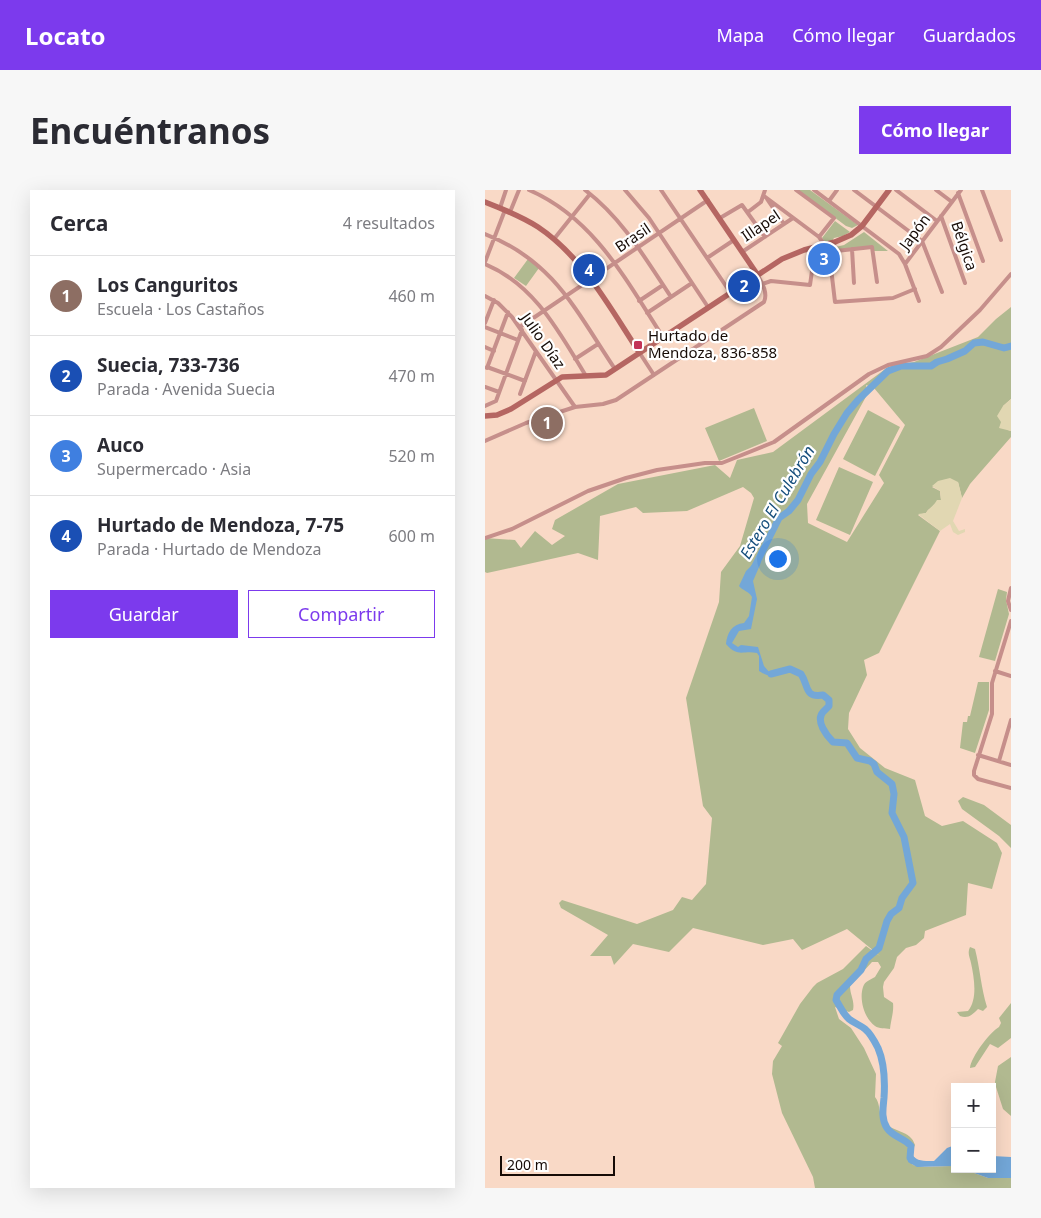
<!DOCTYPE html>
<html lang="es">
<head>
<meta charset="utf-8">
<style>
	:root { --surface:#fff; --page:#f7f7f7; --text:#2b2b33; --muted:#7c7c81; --line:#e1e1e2; --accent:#7c3aed }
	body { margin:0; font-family:"Noto Sans",sans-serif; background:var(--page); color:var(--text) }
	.controls { position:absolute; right:15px; bottom:15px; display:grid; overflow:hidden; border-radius:0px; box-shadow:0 5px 20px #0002 }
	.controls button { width:45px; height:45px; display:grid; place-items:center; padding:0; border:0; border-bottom:1px solid var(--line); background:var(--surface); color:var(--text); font:25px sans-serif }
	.scale { position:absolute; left:15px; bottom:12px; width:115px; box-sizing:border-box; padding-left:5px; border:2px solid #160b06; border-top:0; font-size:14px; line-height:18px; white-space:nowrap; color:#160b06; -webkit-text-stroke:4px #fff; paint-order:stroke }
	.you { position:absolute; left:292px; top:368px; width:18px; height:18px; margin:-12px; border:4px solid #fff; border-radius:50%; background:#1a73e8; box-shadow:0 0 0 8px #1a73e833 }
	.badge { display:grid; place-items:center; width:32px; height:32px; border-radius:50%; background:var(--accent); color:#fff; font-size:16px; font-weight:700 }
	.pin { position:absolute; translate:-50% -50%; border:2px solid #fff; box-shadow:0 1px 5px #0006 }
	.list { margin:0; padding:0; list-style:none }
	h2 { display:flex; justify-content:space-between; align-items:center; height:65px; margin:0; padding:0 20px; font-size:21px }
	h2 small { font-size:16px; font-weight:400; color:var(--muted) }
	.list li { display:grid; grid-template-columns:32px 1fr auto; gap:15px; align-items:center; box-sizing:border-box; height:80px; padding:0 20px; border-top:1px solid var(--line) }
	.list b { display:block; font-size:19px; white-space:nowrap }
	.list p { margin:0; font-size:16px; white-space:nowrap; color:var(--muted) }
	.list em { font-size:16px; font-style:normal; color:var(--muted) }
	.actions { display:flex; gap:10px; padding:15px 20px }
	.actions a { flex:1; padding:11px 0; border:1px solid var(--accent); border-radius:0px; text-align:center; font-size:18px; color:var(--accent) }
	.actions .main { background:var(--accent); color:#fff }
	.map { position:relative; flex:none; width:526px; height:998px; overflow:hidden; border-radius:0px }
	header { display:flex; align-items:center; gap:30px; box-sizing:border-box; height:70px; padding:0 25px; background:var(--accent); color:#fff }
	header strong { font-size:24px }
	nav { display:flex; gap:28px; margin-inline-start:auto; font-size:18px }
	.intro { display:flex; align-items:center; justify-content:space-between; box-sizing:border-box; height:120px; padding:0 30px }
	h1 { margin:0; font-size:35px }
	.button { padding:12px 22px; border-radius:0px; background:var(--accent); color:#fff; font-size:18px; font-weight:700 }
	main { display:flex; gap:30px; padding:0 30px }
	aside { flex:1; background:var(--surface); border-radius:0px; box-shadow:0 5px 20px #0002 }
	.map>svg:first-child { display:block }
	.green { fill:#b1b990; fill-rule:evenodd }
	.sand { fill:#e1d7b2 }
	.water { fill:#73a7d8 }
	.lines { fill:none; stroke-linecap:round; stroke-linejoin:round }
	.river { stroke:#73a7d8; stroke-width:7 }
	.street { stroke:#c68f8b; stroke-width:4 }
	.secondary { stroke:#b56662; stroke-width:5.5 }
	.poi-dot { fill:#c33356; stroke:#fff; stroke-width:2 }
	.labels { text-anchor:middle; stroke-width:4.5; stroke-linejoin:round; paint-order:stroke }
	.street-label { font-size:15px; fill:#160b06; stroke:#fff }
	.poi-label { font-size:15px; fill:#160b06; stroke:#fff; text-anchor:start }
	.water-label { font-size:16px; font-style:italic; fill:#154e7c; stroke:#fff }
</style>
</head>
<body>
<header>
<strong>Locato</strong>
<nav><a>Mapa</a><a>Cómo llegar</a><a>Guardados</a></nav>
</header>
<div class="intro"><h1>Encuéntranos</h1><a class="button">Cómo llegar</a></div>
<main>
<aside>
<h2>Cerca<small>4 resultados</small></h2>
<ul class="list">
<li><span class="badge" style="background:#8d6e63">1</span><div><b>Los Canguritos</b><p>Escuela · Los Castaños</p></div><em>460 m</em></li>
<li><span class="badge" style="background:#1a4fb4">2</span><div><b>Suecia, 733-736</b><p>Parada · Avenida Suecia</p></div><em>470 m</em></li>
<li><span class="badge" style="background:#3f7fe0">3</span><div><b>Auco</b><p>Supermercado · Asia</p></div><em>520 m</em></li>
<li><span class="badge" style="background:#1a4fb4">4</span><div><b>Hurtado de Mendoza, 7-75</b><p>Parada · Hurtado de Mendoza</p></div><em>600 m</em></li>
</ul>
<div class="actions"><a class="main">Guardar</a><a>Compartir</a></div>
</aside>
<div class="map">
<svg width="526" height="998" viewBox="0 0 526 998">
	<rect width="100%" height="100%" fill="#f9d9c6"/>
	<path class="green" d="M313 0H325L373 35 367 38 361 36Z
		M350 31 365 42 358 46 349 48 347 51 340 52 337 48Z
		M379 42 403 61H389L387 56 342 61V59L359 55Z
		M43 69 54 78 41 96 29 88Z
		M526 117V209L518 216 523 240 526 241V247L485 294 477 308 473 292 447 297 455 301 456 310 443 320 441 323 433 325 455 341 394 463 379 470 382 485 364 523 363 539 375 558 400 578 430 590 440 626 457 636 478 631 512 653 517 663 507 699 483 693 481 725 440 741 439 748 431 755 421 758 412 767 409 778 399 792 398 797 399 807 408 813C409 822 406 829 405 839 400 838 394 839 390 836 379 828 374 809 378 797 380 791 385 790 390 787 392 784 394 780 396 777L393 772H387L365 796C365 805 370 811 368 820L364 822 350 817 354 829 366 838 379 858 391 884 390 907C396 914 393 924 399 932 407 942 426 940 430 955L423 968 428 975 439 977 466 976H470V979H478L503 988H526V998H330L328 987 297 923 287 884 288 871 297 856 293 853 315 814 328 797 332 793 358 779 381 756 395 766 362 739 317 760 308 749 278 755 208 738 184 762 148 754 129 775 126 766H105L123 745 76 718 74 713 77 710 152 734 188 720 197 707 207 710 221 694 227 628 218 616 201 508 234 412 236 382 255 356 269 308 266 303 258 297 202 321 158 323 151 317 115 326 113 370 93 363 2 383 0 382V348L30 350 36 358 50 341 67 355 80 346 67 339 70 330 133 294 230 275 245 288 252 270 288 262 403 177 429 172 493 147 511 129ZM381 195 389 198 420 235 394 285 399 293 362 352 323 333 322 314 383 203Z
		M269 218 282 251 234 271 220 238Z
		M383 220 415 237 390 286 358 269Z
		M354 277 388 292 365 345 331 330Z
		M513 399 522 402 521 410 524 424 510 471 494 467Z
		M493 492H504V520L490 563 475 558 478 532H482L483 526H485Z
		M478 607 499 615 526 635V658L514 646 477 619 473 611Z
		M485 757 490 759C495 778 496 798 502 817L498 821 493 819C487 825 483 829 475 826L472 822 483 821C493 809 489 787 486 773 485 767 482 764 485 757Z
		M526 813V848L513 858 505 854 490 877 485 878C486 867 505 842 514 837L516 833 514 828Z
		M526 867V926L518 919 511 897 510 892 513 876Z"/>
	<path class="sand" d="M526 209V241L514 238 516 232 512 226 518 216Z
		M465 288 473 292 477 308 468 331 474 341 480 339V342L473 345 468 342 465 334 455 341 433 324 441 323C444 318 449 316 452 310H456L455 301 447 296 453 291Z"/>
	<path class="water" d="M272 370 276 371 275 375 268 391 272 409 266 439 254 441 247 453 253 457 256 455 273 457 279 476 285 483 292 481 293 485C285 487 280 485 274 481V466L272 463C258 460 253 468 241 454 242 443 247 434 259 433L264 426 267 407C264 401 258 401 254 396L261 381Z
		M470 955V976L432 977 423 972V968L426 962C430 972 439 971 449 971L462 958Z
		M507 966 526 967V988H503L478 979H507Z"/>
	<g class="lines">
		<path class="river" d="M269 378 294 328 304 321 313 310 326 284 335 272 349 244 362 223 373 210 403 181 416 176H446L452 172 462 169 480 161 489 153 498 152 519 158 526 156
			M286 484 305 479 316 484C324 496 319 508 338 505L344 510V516C342 518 340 520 338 522 330 531 342 546 348 552L362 553 372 568 385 571 389 574 392 582 407 594 409 604 407 623 419 647 428 693 417 708 414 718 406 724 402 731 394 758 381 769 376 780 352 805 351 810C355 816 358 824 364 829 369 833 375 835 380 839 386 844 390 852 393 858 399 872 400 893 399 908 398 918 396 929 402 938 408 947 419 948 426 956L425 968 427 970"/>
		<path class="street" d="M44 0C109 28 141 90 178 147
			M100 0C137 28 160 68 186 107
			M140 0 164 28 223 117
			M176 0 245 102
			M311 0 349 28 334 47
			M329 0 414 64 420 74 434 111
			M369 0 437 51 457 102
			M411 0 452 31
			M451 0 467 12
			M497 0 516 50
			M473 3 498 71
			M279 6 334 47 339 54
			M282 9 299 34
			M344 11 352 0
			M15 18 21 0
			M25 22 34 0
			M263 22 276 12 280 0
			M456 26 480 93
			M235 28 257 15 280 47
			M0 44C69 71 91 121 130 179
			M69 49 105 4
			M367 59 369 93
			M344 61 350 112 408 108 430 99
			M257 62 308 28
			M222 68 249 50
			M0 72 20 20
			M0 74C50 95 74 142 101 186
			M420 74 476 0
			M277 94 286 91 325 95 329 67 333 63 387 57 392 92
			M0 106 13 113 27 127 90 217
			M154 111 178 95
			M162 123 207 93
			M0 133 9 110
			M0 137 33 150
			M35 137 223 10
			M0 157 9 161
			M154 162 169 185
			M90 169 113 154
			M2 177 40 191
			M2 178 23 122
			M0 197 14 202
			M35 204 51 161
			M0 216 11 211 37 140
			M0 251 41 233 90 217 118 214 131 210 279 112C283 103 277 92 272 85
			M0 348 27 339 103 301 141 288 172 280 220 273H237L289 252 384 184 403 175 442 166 456 157 495 120 526 84
			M526 398 523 411 526 420
			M526 431 507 493V524L489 581V585L493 589 526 598
			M510 481 526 486
			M493 565 526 575
			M514 571 526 530"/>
		<path class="secondary" d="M215 0 272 84
			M0 12C18 19 36 26 53 37 98 67 125 118 154 162
			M0 226 12 225 26 219 77 187 121 185 297 69 319 60 350 52 366 45 377 36 404 0"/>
	</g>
	<rect class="poi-dot" x="148" y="150" width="10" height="10" rx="2.5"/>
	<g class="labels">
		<g class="street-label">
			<text transform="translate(276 36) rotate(-34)" y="5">Illapel</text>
			<text transform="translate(430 42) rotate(-53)" y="5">Japón</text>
			<text transform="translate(148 48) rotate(-34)" y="5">Brasil</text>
			<text transform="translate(479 56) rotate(71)" y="5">Bélgica</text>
			<text transform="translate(58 151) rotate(55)" y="5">Julio Díaz</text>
		</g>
		<g class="poi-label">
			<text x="163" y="151">Hurtado de<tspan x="163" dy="17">Mendoza, 836-858</tspan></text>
		</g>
		<g class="water-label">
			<text transform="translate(292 312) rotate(-59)" y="6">Estero El Culebrón</text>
		</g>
	</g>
</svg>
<div class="controls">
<button>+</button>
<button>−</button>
</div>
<div class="scale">200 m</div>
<div class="you"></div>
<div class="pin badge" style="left:62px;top:233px;background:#8d6e63">1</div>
<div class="pin badge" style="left:259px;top:96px;background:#1a4fb4">2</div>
<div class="pin badge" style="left:339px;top:69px;background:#3f7fe0">3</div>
<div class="pin badge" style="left:104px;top:80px;background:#1a4fb4">4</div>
</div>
</main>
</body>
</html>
